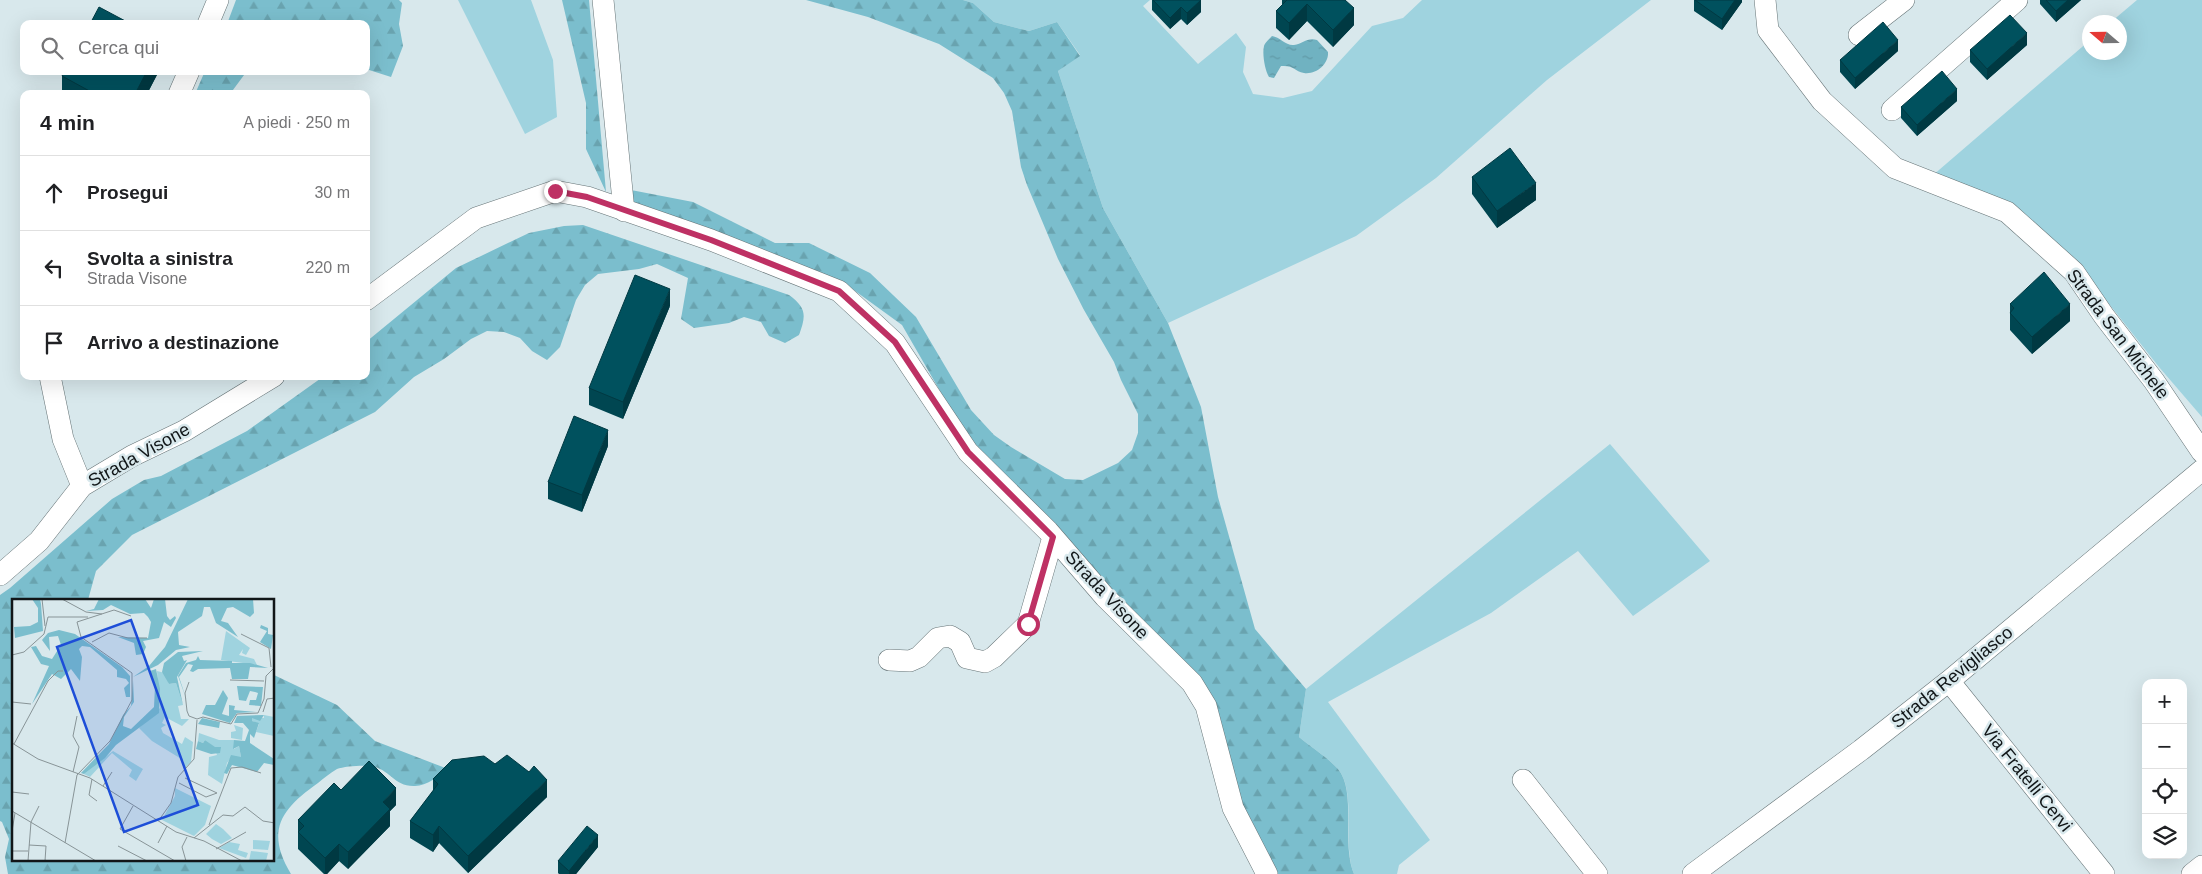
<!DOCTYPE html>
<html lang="it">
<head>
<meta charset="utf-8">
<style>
	:root { --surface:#fff; --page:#f6f6f6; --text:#202124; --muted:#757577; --line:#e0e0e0 }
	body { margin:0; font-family:Helvetica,sans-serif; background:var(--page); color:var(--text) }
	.controls { position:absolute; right:15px; bottom:15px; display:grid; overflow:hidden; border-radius:10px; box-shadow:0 5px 20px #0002 }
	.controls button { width:45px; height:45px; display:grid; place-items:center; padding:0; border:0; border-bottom:1px solid var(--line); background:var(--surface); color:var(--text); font:25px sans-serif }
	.compass { position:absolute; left:2082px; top:15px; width:45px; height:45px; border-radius:50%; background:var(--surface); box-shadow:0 5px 20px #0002; rotate:290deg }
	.stop { position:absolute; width:15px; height:15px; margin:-11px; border:4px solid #be3164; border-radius:50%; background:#fff }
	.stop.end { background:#be3164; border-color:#fff; box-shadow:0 1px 5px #0008 }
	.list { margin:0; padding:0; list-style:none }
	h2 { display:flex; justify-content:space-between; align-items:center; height:65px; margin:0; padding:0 20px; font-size:21px }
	h2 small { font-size:16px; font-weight:400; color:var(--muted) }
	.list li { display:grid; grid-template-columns:32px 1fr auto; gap:15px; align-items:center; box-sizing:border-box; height:75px; padding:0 20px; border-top:1px solid var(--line) }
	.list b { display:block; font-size:19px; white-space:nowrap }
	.list p { margin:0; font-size:16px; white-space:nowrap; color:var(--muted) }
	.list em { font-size:16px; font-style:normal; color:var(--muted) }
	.icon { flex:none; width:28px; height:28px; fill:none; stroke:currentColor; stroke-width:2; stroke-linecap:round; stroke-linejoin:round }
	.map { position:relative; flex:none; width:2202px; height:874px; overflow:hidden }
	.search { position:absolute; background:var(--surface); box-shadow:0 5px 20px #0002; left:20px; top:20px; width:350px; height:55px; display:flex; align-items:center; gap:12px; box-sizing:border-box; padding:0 18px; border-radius:10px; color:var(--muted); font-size:19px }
	.panel { position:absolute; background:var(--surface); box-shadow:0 5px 20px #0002; left:20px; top:90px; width:350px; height:290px; border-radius:10px }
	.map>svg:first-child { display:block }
	.green { fill:#9fd3df }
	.forest { fill:url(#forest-firs) }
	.water { fill:url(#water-ripples) }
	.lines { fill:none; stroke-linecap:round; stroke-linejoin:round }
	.minor-casing { stroke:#667477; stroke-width:22 }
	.minor { stroke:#fff; stroke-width:21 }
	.wall { fill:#004651 }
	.shaded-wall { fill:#003942 }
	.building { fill:#00515e; stroke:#003942 }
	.route { stroke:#be3164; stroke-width:6 }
	.labels { text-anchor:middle; stroke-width:5; stroke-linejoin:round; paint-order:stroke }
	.street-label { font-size:18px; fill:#111618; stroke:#d8e8ec }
	.inset-road { fill:none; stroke:#889497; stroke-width:1 }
	.view { fill:#1d4ed8; fill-opacity:0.15; stroke:#1d4ed8; stroke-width:2.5 }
	.inset-edge { fill:none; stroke:#111618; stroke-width:2.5 }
</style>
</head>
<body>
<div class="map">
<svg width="2202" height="874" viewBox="0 0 2202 874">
	<defs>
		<pattern id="forest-firs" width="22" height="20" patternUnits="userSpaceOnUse" patternTransform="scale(1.25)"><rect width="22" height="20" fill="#7bbecd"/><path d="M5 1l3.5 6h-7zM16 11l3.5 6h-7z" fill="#69a3af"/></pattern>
		<pattern id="water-ripples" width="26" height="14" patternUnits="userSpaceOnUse" patternTransform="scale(1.25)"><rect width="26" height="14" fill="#70b2c1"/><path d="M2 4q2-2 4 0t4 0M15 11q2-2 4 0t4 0" fill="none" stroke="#6098a5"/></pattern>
	</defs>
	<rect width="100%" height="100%" fill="#d8e8ec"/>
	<path class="green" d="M458 0H531L553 60 557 117 525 134Z
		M963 0H1150L1143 6 1198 64 1236 33 1246 47 1243 72 1253 94 1283 98 1312 91 1372 26 1403 18 1422 0H1651L1547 80 1436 178 1356 236 1168 323 1103 208 1058 71 1080 55 1057 22 1029 31 994 22 973 3Z
		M2137 0H2202V417L2159 367 2079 266 1932 176 2089 41 2090 52H2120V22H2111Z
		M1610 444 1710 561 1633 616 1578 551 1491 613 1328 702 1430 840 1399 865 1397 874H1354C1342 845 1357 791 1338 769 1327 757 1311 747 1299 737L1306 689Z"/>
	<path class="forest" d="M236 0H399L402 3 399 24 403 46 391 77 366 69V24H227Z
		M562 0H589L606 192 586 149V103Z
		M806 0H963L973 3 994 22 1029 31 1057 22 1080 56 1058 71 1103 208 1168 323 1201 407 1218 497 1255 629 1306 689 1299 737C1311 747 1327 757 1338 769 1357 791 1341 845 1354 874H1278L1240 806 1216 703 1103 586 970 443 902 325 851 288 634 206 631 190 693 202 775 243H809L870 273 916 317 971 410 994 435 1011 447 1065 479 1083 480 1118 463 1132 450 1138 433V414L1121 380 1114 362 1084 310 1058 259 1027 185 1021 167 1012 111 1004 93 993 78 939 44 868 17Z
		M205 71H247L230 94H195Z
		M583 225 789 295C807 308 806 316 799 335L785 343 769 336 761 322 744 317 729 323 694 328 681 319 688 278 657 264 639 269 598 274 585 285 576 300 560 347 547 360 532 351 520 338 504 332 487 331 471 339 444 359 414 377 375 412 132 535 96 571 88 600H14V860H274V675L337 705 375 741 448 769C438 776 427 786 415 786 394 787 390 769 371 766 363 765 344 766 337 769 330 773 324 778 318 783 281 809 265 831 291 874H8L5 857 9 839 2 822 0 821V595L10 588 112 499 144 480 161 476 247 431 324 376H366V342L456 268 529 233 564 226Z"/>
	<path class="water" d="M1272 36C1280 37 1286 46 1294 45 1303 44 1307 37 1317 40L1328 52C1329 64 1316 75 1304 73 1294 71 1294 65 1281 66L1274 78 1269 77C1265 71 1262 54 1264 46 1265 43 1269 39 1272 36Z"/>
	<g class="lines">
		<g class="minor-casing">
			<path id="minor" d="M603 0 624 211
				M1765 0 1768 30 1822 101 1895 168 2007 212 2074 272 2104 316 2154 381 2202 452
				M208 24 218 0
				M1859 35 1904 0
				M179 94 189 71
				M1892 110 2017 0
				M366 300 476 218 555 191 587 197 711 240 839 291 895 343 968 452 1048 531 1105 597 1192 683 1206 706 1233 808 1267 874
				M50 376 63 439 82 486
				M0 575 39 541 82 486 132 456 184 431 274 376
				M889 660 910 661 919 657 938 638 950 636 960 642 967 658 985 662 994 657 1028 624 1053 537
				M1949 681 2104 874
				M1523 780 1597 874
				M1693 874 1861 750 1949 681 2202 470
				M2192 874 2202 866"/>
		</g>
		<use href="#minor" class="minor"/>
	</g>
	<path class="wall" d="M1152 0H1201V12L1187 25 1181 19 1170 29 1152 10Z
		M1282 0H1345L1354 25 1333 47 1307 21 1289 40 1276 28V11L1282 5Z
		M1694 0H1742V2L1722 30 1694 11Z
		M2040 0H2081L2056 22 2040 4Z
		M2027 45 1987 80 1970 62V50Z
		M1898 51 1855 89 1840 72V60Z
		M65 71H159L147 94H62V76Z
		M1957 101 1917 136 1901 118V107Z
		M1472 177 1536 200 1497 228 1472 194Z
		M2010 304 2070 321 2032 354 2010 330Z
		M670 306 623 419 589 405V388Z
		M608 446 582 512 548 499V482Z
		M495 764 547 797 468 873 439 843 433 852 410 838V821L433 791V779Z
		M341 790 396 805 390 811V826L348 869 339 861 327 874H324L298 849V820Z
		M598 847 576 874H559L558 873V861Z"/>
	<path class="shaded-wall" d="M1201 0V12L1187 25V13Z
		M1735 0H1742V2L1722 30V19Z
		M2068 0H2081L2056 22V11Z
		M1307 4V21L1289 40V23Z
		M1181 7V19L1170 29V18Z
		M1354 8V25L1333 47V30Z
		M2027 33V45L1987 80V69Z
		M1898 40V51L1855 89V78Z
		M147 71H159L147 94H135Z
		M1957 89V101L1917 136V125Z
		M1536 183V200L1497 228V211Z
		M670 289V306L623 419V402Z
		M2070 304V321L2032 354V337Z
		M608 430V446L582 512V495Z
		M547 780V797L468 873V856Z
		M396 788V805L390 811V826L348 869V852L383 802Z
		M439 826V843L433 852V835Z
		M598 835V847L576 874H569V871Z
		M339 844V861L327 874H325V858Z"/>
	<path class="building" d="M1153 0H1201L1187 13 1181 7 1170 18Z
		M1287 0H1345L1354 8 1333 30 1307 4 1289 23 1276 11Z
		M1695 0H1735L1722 19Z
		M2046 0H2068L2056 11Z
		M99 7 131 24H90Z
		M2010 15 2027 33 1987 69 1970 50Z
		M1883 22 1898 40 1855 78 1840 60Z
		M65 71H147L135 94H95L62 76Z
		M1942 71 1957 89 1917 125 1901 107Z
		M1510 148 1536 183 1497 211 1472 177Z
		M2044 272 2070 304 2032 337 2010 313 2014 308 2010 304Z
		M635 275 670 289 623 402 589 388Z
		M574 416 608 430 582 495 548 482Z
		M507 755 529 772 534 766 547 780 468 856 439 826 433 835 410 821 438 784 433 779 452 760 484 756 495 764Z
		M369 761 396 788 383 802 390 809 348 852 339 844 325 858 298 832 304 826 298 820 334 783 341 790Z
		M587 826 598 835 569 871 558 861Z"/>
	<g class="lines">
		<path class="route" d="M555 191 587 197 711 240 839 291 895 342 968 452 1053 537 1028 624"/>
	</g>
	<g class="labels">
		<g class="street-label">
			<text transform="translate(2118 334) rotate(53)" y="6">Strada San Michele</text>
			<text transform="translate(139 455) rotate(-29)" y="6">Strada Visone</text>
			<text transform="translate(1107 595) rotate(47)" y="6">Strada Visone</text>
			<text transform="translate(1952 677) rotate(-39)" y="6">Strada Revigliasco</text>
			<text transform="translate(2027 778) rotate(51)" y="6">Via Fratelli Cervi</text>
		</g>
	</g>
	<g transform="translate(12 599)">
		<rect width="262" height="262" fill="#d8e8ec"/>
		<path d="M214 32 238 49 234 56 230 54 231 50 227 56 242 60 245 66 209 61ZM145 72 153 74 157 85 164 84 171 106 166 107 169 120H177L170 127 153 118 150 124 154 126 149 129 151 134 170 145 173 138 181 143 179 163 173 169 171 161 140 142 127 129 148 109ZM252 116 262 118V137L244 133 247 125 240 122V118L252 119ZM222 126 231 129 230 141 219 139V133L224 132ZM187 134 207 141H222V150L227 147 229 158 218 160 215 164 210 185 196 176 197 158 205 156 202 148 193 141 191 144 186 142ZM101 152 131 170 124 182 117 177 120 171 100 154 78 178 72 175ZM163 189 199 207 193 226 182 237 150 221 163 197ZM204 225 211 230 220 239 209 245 200 240 194 235ZM241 241 258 242 256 251 241 250ZM217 243 228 245 226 251 236 254 234 259 207 249ZM239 252 256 254 254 262H237Z" fill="#9fd3df"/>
		<path d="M20 0H28L29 5 31 32 3 39 2 28 18 27 26 23V9ZM87 0H133L139 9 142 0H153L155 17 158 21 163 17 164 19 159 28 152 23 147 39 131 42 134 48 131 55 124 56 122 44 106 38 136 39 139 23 136 18 132 14 118 15 99 6 91 11 74 12 82 10ZM176 0H241L242 14 238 18 221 8 215 9 209 22 216 24 226 38 204 24 198 8H192L190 17 166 33 167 46 178 48 164 51 146 66 121 78 137 67 153 48ZM249 26 256 29V35L261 36 259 50 248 43 255 32 248 29ZM47 31 63 35 110 68 118 77V98H114L112 89 117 84 114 80 105 78V71L78 48 70 47 67 50 70 58 68 82 59 70 49 80 40 75 20 105 37 67 29 65 19 48 24 47 30 57 40 60 49 46 46 37 37 38 38 52 30 41 36 34ZM191 52 170 57 172 62 175 61 165 78 171 106 164 84 157 85 150 73 152 64 166 53ZM186 57 188 61 220 62V64H238L256 69 238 68 236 80H220L218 69 186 70 181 73 178 72 181 66 176 65 167 78 175 102 166 77 174 64 184 61ZM144 70 148 90 147 114 104 146 93 159 72 175 69 174 97 145 111 116 119 107 121 81 122 103 112 118 111 127 119 130 142 108 143 87 138 72ZM225 87 251 88 249 107 237 106 238 101H244L246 94 243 93 238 92 234 102 227 101ZM211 91 216 99 210 115 217 117V106L223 107 222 111 244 113 225 114 218 124 190 115 194 106H203ZM252 116 248 122 240 119V122L247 124 242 139 238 135V144L262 160V166L252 164 245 173 220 166 215 175 212 174 219 156 229 158 227 147 221 150 222 141 233 142 237 131 231 124H222L225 117ZM190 119 208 123 207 129 186 125ZM193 141 203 148H209L208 154 199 155 184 150 186 142 191 144Z" fill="#7bbecd"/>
		<path class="inset-road" d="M30 0 33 27M50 0 74 13 90 15M229 35 257 49 259 68M80 43 97 34 116 39H135M0 56 12 53 32 35 36 18H76M218 81 252 82M177 83 173 94 175 112 177 117 185 120M0 103 19 105M251 113 255 100 263 99M185 120 191 118 219 125 225 115 246 114 252 100 254 77 263 68M0 144 26 160 78 179 164 233 192 242 230 262M2 145 36 82 46 72H51M61 173 67 148 61 137 65 117M173 179 205 194M80 180 77 196 85 202M167 184 194 198 205 194M91 187 100 173M0 193 17 195M121 207 108 230 163 262M0 212 84 262M147 221 159 204 166 178 182 160 185 121M197 226 219 169 230 168 249 174M0 232 3 214M182 239 211 216 221 217 233 208 251 222 263 224M53 244 65 176 98 142 120 101V74L69 38 65 23 102 11 119 17M146 244 155 227M17 246 34 247 33 262M106 247 135 262M204 250 234 233M0 252H16M16 262 19 223 27 207M174 262 170 248 175 238"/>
		<path class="view" d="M119 21 186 206 112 233 45 48Z"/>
		<rect width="262" height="262" class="inset-edge"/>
	</g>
</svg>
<div class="controls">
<button>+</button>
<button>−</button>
<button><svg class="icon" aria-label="locate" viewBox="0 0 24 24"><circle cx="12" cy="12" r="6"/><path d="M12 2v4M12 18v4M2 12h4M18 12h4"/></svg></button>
<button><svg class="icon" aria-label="layers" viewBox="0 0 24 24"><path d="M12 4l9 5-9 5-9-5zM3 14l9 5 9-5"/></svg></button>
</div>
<svg class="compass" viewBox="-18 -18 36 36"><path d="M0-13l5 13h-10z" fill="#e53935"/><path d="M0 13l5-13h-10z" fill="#757577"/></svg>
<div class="stop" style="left:1028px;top:624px"></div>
<div class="stop end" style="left:555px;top:191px"></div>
<div class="search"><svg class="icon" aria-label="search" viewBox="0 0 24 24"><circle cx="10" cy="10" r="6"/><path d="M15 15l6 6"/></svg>Cerca qui</div>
<section class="panel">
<h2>4 min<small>A piedi · 250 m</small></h2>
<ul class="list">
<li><svg class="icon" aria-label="ahead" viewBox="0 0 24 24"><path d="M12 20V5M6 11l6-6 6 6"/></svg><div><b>Prosegui</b></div><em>30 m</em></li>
<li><svg class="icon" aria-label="left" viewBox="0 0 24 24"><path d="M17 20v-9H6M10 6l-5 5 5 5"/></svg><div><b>Svolta a sinistra</b><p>Strada Visone</p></div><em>220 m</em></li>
<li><svg class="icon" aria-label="arrive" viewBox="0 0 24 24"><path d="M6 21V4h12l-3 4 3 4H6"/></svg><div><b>Arrivo a destinazione</b></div></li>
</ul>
</section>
</div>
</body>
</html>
